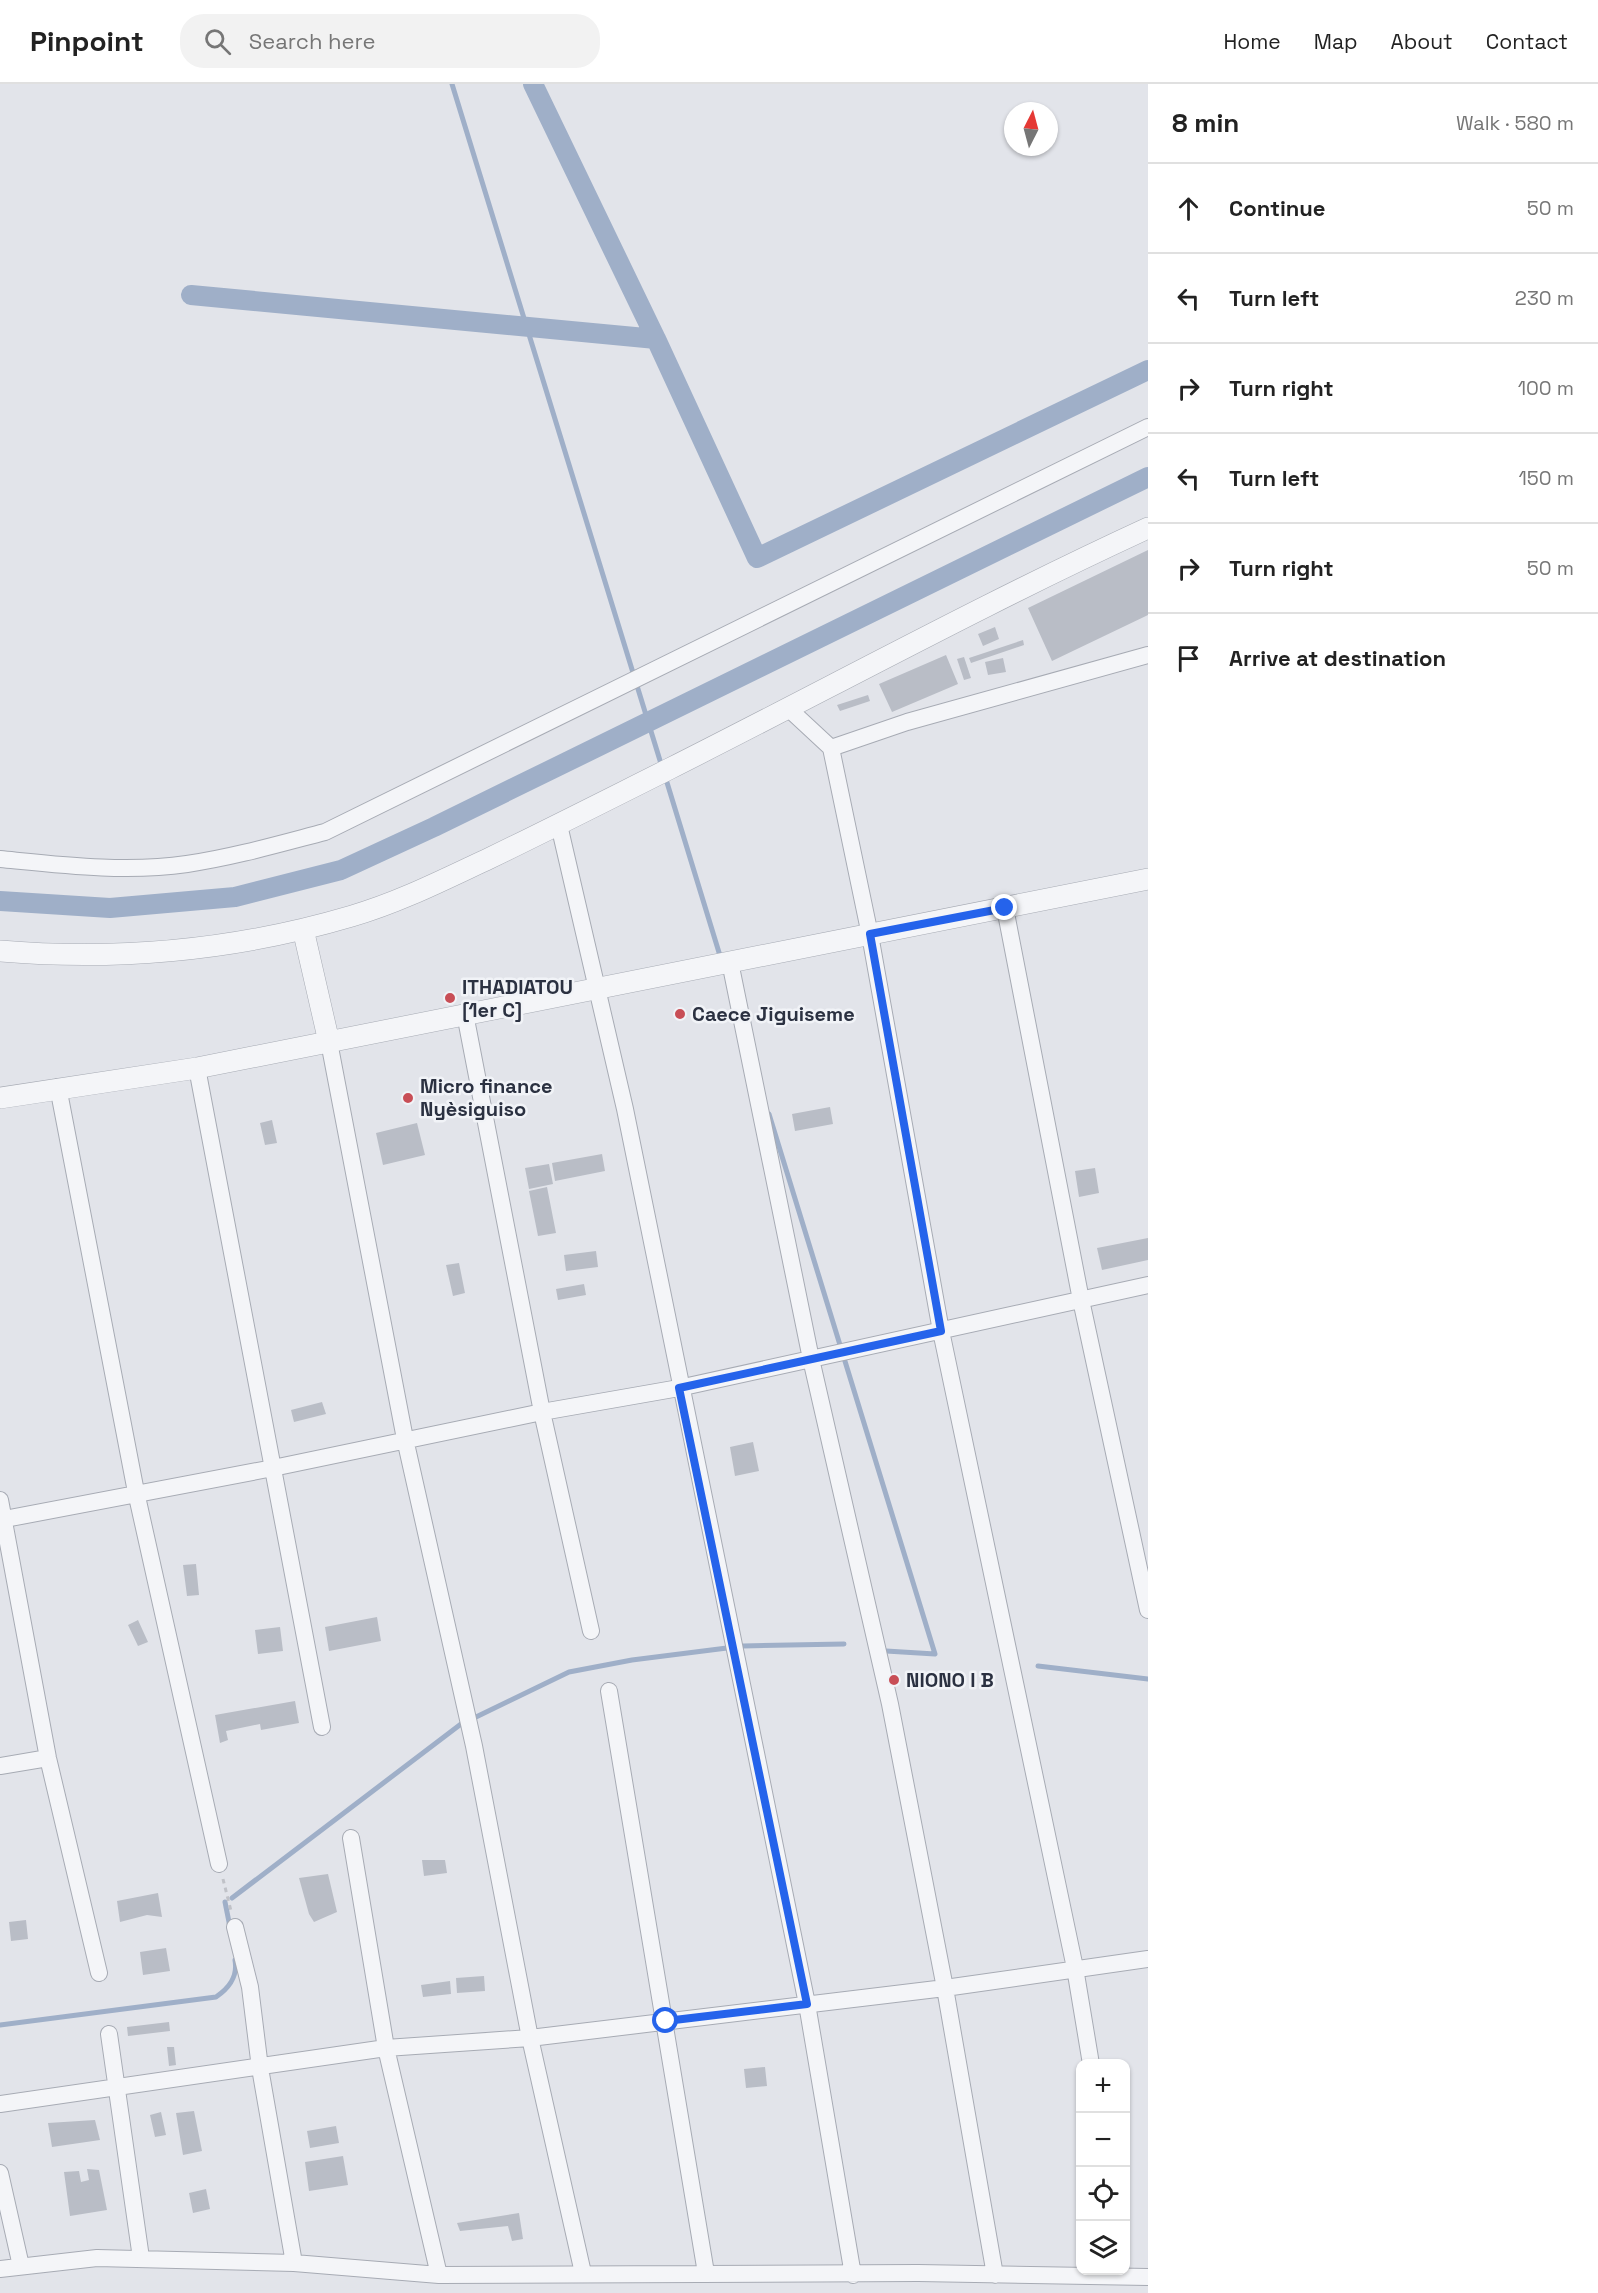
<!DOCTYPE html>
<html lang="en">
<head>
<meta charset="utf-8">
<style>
	:root { --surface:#fff; --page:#f2f2f2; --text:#222; --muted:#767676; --line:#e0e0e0 }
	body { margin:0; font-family:"Space Grotesk",sans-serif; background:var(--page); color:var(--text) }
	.controls { position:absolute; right:18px; bottom:18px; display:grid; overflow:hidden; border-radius:12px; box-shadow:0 2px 4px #0004 }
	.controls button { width:54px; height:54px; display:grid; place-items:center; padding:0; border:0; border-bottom:2px solid var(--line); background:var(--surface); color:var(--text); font:30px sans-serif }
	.compass { position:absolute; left:1004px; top:18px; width:54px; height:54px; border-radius:50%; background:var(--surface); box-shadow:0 2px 4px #0004; rotate:6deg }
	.stop { position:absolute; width:18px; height:18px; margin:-14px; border:4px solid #2563eb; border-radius:50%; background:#fff }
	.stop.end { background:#2563eb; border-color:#fff; box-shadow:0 2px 6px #0008 }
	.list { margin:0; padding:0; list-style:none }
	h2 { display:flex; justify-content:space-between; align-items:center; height:78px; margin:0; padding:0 24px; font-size:26px }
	h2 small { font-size:20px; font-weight:400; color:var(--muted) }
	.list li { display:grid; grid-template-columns:39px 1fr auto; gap:18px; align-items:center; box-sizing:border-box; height:90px; padding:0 24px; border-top:2px solid var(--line) }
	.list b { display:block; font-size:22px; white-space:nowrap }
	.list em { font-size:20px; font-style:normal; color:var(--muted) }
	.icon { flex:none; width:33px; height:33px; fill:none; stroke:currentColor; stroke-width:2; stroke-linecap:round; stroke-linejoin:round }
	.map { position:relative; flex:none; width:1148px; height:2209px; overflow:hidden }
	header { display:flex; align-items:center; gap:36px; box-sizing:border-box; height:84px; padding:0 30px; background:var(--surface); border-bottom:2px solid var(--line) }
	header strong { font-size:28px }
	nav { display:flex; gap:33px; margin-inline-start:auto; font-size:21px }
	.search { width:420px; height:54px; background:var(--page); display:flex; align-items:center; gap:15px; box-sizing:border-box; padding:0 21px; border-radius:24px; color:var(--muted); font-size:22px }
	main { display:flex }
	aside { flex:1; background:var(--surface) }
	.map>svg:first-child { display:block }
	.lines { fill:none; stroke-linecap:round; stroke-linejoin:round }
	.stream { stroke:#9fafc8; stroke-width:5 }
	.canal { stroke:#9fafc8; stroke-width:20 }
	.building { fill:#b9bdc6 }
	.minor-casing { stroke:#a7abb4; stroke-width:18 }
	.tertiary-casing { stroke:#a7abb4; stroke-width:22 }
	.path { stroke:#c0c2c8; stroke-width:3; stroke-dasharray:4.5 4.5; stroke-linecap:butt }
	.minor { stroke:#f4f5f8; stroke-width:16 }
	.tertiary { stroke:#f4f5f8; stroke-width:21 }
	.route { stroke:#2563eb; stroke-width:8 }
	.poi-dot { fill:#c84e56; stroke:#f1f3f7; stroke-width:2 }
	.labels { text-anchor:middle; stroke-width:5; stroke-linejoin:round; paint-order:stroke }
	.poi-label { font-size:20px; font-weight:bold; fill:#2b3141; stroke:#f1f3f7; text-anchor:start }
</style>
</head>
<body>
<header>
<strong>Pinpoint</strong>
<div class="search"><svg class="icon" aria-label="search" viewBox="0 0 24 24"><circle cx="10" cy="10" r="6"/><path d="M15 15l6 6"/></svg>Search here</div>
<nav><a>Home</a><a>Map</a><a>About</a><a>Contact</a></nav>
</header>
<main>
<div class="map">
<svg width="1148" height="2209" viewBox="0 0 1148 2209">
	<rect width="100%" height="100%" fill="#e2e4ea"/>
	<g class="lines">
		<path class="stream" d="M452 0 662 683
			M665 692 721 875
			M769 1030 935 1570 886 1567
			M743 1562 844 1560
			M1038 1582 1148 1595
			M476 1633 569 1588 632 1576 727 1564
			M232 1814 461 1640
			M225 1818 230 1843
			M0 1941 216 1913C229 1904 238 1893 235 1876"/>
		<path class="canal" d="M533 0 656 255
			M191 211 656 255 757 474 1148 286
			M0 817 110 824 235 813 341 786 434 743 1148 393"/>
	</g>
	<path class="building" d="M1148 466V531L1052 577 1028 524Z
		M995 543 999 555 983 562 978 550Z
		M1023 556 1024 561 971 579 969 574Z
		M946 571 958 600 892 628 879 600Z
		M964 573 971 594 964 596 957 575Z
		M1003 574 1006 588 988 591 985 578Z
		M868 611 870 617 840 627 837 621Z
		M830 1023 833 1040 795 1047 792 1030Z
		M272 1036 277 1059 265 1061 260 1039Z
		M417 1039 425 1071 383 1081 376 1049Z
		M602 1070 605 1087 555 1097 552 1079Z
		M549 1080 553 1100 529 1105 525 1084Z
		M1095 1084 1099 1109 1079 1113 1075 1087Z
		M547 1103 556 1149 538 1152 529 1107Z
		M1148 1154V1176L1102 1186 1097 1164Z
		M596 1167 598 1183 566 1187 564 1171Z
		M459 1179 465 1209 453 1212 446 1181Z
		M584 1200 586 1211 558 1216 556 1205Z
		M322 1318 326 1330 294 1338 291 1326Z
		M753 1358 759 1387 735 1392 730 1363Z
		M196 1480 199 1511 187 1512 183 1481Z
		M377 1533 381 1557 329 1567 325 1543Z
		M138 1536 148 1558 138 1562 128 1541Z
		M280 1543 283 1567 258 1570 255 1546Z
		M295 1617 299 1639 261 1646 260 1640 226 1647 228 1656 220 1659 215 1631Z
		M422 1776H445L447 1789 424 1792Z
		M328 1790 337 1828 314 1838 309 1830 299 1794Z
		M158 1809 162 1833 147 1831 120 1838 117 1817Z
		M26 1836 28 1855 11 1857 9 1838Z
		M166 1864 170 1887 143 1891 140 1868Z
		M484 1892 485 1907 457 1909 456 1894Z
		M450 1897 451 1910 423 1913 421 1901Z
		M169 1938 170 1947 128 1952 127 1943Z
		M167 1963H174L176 1981 169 1982Z
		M765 1983 767 2002 746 2004 744 1985Z
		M194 2027 202 2067 183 2071 176 2029Z
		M161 2028 166 2051 155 2053 150 2031Z
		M95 2036 100 2056 52 2063 48 2039Z
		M336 2042 339 2059 310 2064 307 2047Z
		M343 2072 348 2101 309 2107 305 2078Z
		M87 2085 99 2086 107 2126 70 2132 64 2088 79 2087 81 2098 89 2096Z
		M206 2105 210 2125 193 2129 189 2109Z
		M519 2129 523 2155 512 2157 508 2142 460 2147 457 2139Z"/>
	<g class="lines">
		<g class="minor-casing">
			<path id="minor" d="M789 625 831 664 870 851 941 1247 1075 1884 1091 1980
				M831 664 907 638 1148 571
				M559 741 625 1025 807 1920 853 2191
				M0 775C61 781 126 789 187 780 234 773 279 760 325 748L1148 343
				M1005 824 1081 1216 1148 1526
				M730 878 811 1275 890 1620 945 1904 995 2191
				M465 930 542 1328 591 1547
				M329 958 405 1355 474 1662 530 1954 583 2189
				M197 984 322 1643
				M58 1003 136 1408 219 1780
				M0 1416 48 1674 99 1889
				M0 1436 273 1384 542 1328 679 1304 1148 1201
				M609 1607 706 2189
				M0 1682 48 1674
				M351 1754 386 1964 439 2191
				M235 1843 250 1903 260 1984 294 2179
				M109 1950 141 2174
				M0 2020 386 1964 530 1954 945 1904 1148 1875
				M0 2089 21 2182
				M0 2185 97 2174 294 2179 439 2191 918 2189 1148 2193"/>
		</g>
		<g class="tertiary-casing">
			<path id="tertiary" d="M303 845 329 958
				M0 867C119 877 237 866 352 832 400 818 445 795 490 774 550 745 609 715 669 685 828 605 985 519 1148 444
				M0 1014 197 984 1148 795"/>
		</g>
		<path class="path" d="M223 1795 231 1827"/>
		<use href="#minor" class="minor"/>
		<use href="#tertiary" class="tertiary"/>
	</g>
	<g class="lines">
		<path class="route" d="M666 1937 807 1920 679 1304 941 1247 870 850 1005 824"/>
	</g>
	<g class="poi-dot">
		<circle cx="450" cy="914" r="6"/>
		<circle cx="680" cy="930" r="6"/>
		<circle cx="408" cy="1014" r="6"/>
		<circle cx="894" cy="1596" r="6"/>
	</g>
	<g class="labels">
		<g class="poi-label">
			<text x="462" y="910">ITHADIATOU<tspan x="462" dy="23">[1er C]</tspan></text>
			<text x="692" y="937">Caece Jiguiseme</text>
			<text x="420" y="1009">Micro finance<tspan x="420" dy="23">Nyèsiguiso</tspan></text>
			<text x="906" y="1603">NIONO I B</text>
		</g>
	</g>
</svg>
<div class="controls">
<button>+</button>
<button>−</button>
<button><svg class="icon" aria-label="locate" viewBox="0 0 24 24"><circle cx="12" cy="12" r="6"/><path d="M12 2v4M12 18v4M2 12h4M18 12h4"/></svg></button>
<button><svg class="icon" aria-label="layers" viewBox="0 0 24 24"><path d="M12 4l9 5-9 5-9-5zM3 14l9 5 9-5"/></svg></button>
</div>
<svg class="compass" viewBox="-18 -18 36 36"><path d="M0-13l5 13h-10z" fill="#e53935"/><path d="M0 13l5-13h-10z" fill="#767676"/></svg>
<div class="stop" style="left:666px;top:1937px"></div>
<div class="stop end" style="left:1005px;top:824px"></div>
</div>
<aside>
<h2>8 min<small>Walk · 580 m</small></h2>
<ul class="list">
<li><svg class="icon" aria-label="ahead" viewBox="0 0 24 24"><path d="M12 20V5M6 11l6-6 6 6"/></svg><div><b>Continue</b></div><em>50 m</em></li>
<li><svg class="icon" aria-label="left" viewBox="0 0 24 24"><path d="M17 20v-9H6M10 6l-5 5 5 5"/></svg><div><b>Turn left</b></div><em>230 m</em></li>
<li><svg class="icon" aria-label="right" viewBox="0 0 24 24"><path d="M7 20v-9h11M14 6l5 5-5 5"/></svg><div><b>Turn right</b></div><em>100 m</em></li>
<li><svg class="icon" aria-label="left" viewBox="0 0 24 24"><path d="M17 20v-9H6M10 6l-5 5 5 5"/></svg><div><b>Turn left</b></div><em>150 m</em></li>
<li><svg class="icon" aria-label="right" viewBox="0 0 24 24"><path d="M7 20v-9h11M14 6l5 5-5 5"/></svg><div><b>Turn right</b></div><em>50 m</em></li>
<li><svg class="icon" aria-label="arrive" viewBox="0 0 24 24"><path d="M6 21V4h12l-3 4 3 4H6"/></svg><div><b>Arrive at destination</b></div></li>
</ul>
</aside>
</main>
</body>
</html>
